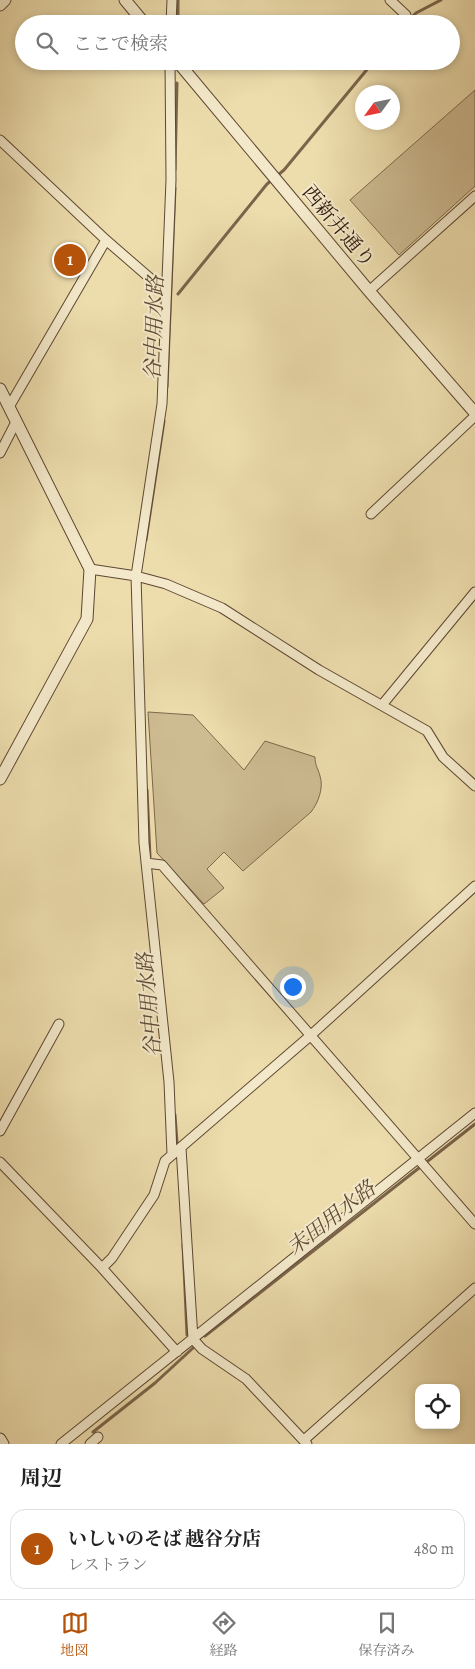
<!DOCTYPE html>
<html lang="ja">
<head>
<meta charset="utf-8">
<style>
	:root { --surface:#fff; --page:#f2f2f2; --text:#222; --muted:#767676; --line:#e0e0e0; --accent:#b45309 }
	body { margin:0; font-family:Alegreya,"Noto Serif JP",serif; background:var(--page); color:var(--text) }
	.controls { position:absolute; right:15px; bottom:15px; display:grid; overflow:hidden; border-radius:10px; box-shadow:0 2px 8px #0003 }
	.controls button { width:45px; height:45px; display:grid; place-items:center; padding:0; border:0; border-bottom:1px solid var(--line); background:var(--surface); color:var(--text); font:25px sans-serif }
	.compass { position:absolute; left:355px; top:85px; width:45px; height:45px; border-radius:50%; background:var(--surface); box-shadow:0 2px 8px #0003; rotate:237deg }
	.you { position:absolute; left:292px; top:986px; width:18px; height:18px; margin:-12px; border:4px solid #fff; border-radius:50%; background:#1a73e8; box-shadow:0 0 0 8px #1a73e833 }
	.badge { display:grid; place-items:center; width:32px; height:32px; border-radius:50%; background:var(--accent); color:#fff; font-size:16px; font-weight:700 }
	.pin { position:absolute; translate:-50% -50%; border:2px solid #fff; box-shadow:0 1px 5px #0006 }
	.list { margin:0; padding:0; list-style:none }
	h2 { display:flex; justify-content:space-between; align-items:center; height:65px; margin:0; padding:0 20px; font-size:21px }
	h2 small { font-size:16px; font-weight:400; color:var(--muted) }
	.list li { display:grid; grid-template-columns:32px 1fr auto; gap:15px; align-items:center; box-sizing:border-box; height:80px; margin:0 10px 10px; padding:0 10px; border:1px solid var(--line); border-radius:15px }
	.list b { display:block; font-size:19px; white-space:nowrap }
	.list p { margin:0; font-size:16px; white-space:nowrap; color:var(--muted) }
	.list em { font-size:16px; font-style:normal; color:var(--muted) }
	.icon { flex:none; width:28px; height:28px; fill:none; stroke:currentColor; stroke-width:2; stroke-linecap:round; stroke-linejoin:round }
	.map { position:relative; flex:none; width:475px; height:1444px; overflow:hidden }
	.search { position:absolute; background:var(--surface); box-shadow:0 2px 8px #0003; left:15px; right:15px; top:15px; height:55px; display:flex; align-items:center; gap:12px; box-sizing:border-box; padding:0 18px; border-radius:28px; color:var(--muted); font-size:19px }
	.sheet { height:155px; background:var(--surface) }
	nav { display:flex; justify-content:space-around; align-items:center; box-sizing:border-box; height:70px; border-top:1px solid var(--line); background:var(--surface); font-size:14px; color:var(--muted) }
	nav a { display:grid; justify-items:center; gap:2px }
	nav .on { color:var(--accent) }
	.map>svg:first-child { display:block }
	.green { fill:#cdbb91; stroke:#7e684d }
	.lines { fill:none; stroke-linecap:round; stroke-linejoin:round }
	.stream { stroke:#7a644a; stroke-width:3 }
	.minor-casing { stroke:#5e4732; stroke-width:11 }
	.tertiary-casing { stroke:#5e4732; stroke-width:13 }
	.minor { stroke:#f3e9ca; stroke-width:9 }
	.tertiary { stroke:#f3e9ca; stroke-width:11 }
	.labels { text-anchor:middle; stroke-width:4; stroke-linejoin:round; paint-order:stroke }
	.street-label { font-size:20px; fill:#2e1509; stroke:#f3e9ca }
	.water-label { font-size:21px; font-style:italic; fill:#604a34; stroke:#f3e9ca }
</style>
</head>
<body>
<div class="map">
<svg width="475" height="1444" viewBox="0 0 475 1444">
	<rect width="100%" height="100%" fill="#edddad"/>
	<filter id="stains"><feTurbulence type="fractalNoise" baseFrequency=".004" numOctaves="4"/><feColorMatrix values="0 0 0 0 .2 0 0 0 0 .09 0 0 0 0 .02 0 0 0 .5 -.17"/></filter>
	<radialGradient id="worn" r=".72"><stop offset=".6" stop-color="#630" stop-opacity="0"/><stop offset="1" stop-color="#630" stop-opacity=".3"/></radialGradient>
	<path class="green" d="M475 90V186L399 255 350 200Z
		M148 712 193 715 244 770 265 741 315 757C315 766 318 768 320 776 324 788 318 803 311 812L243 871 224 852 207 869 224 888 204 904 157 853Z"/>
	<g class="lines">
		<path class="stream" d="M178 18V0
			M405 24 416 13 441 0
			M175 170 177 83
			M178 294 267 184 284 170 374 61
			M167 387 175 188
			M146 540 164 421
			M147 790 150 857
			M175 1115 177 1142
			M183 1244 187 1335
			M205 1336 475 1124
			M93 1432 155 1383 193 1348"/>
		<g class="minor-casing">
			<path id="minor" d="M390 0 406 15
				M171 24 172 0
				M170 61 171 180 162 404 136 576 144 843 169 1082 172 1154
				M0 140 106 240 166 292
				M369 291 475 196
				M9 407 106 240
				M0 453 16 422
				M371 514 475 416
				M90 569 136 576 166 584 222 608 319 670 427 731 443 757 475 786
				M382 705 475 592
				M146 863 162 865 475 1224
				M0 1131 59 1024
				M181 1148 193 1339 202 1349 246 1379 307 1444
				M0 1162 102 1268 177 1352
				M102 1268 112 1258 154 1195 165 1161 310 1036 475 886
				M304 1440 475 1288
				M61 1444 475 1113
				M90 1444 98 1437"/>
		</g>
		<g class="tertiary-casing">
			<path id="tertiary" d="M125 0 145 24
				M0 5 5 0
				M177 61 369 291 475 413
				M0 389 90 569 87 619 0 779
				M0 1439 3 1444"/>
		</g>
		<use href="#minor" class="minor"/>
		<use href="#tertiary" class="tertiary"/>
	</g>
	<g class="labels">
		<g class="street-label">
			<text transform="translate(339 226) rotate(50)" y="7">西新井通り</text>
		</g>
		<g class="water-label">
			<text transform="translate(154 328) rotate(-88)" y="7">谷中用水路</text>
			<text transform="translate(149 1005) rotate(-95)" y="7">谷中用水路</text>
			<text transform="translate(331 1218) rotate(-38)" y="7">末田用水路</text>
		</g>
	</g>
	<rect width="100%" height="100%" filter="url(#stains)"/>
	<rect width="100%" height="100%" fill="url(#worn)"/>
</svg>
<div class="controls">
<button><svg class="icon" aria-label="locate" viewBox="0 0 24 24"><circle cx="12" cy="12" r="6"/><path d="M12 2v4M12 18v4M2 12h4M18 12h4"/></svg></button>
</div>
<svg class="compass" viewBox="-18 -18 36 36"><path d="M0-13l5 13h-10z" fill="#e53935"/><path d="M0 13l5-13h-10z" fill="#767676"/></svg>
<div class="you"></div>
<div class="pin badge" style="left:70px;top:260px">1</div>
<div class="search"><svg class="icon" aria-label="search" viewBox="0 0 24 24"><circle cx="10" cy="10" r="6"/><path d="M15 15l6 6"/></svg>ここで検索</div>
</div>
<section class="sheet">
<h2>周辺<small></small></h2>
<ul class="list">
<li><span class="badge">1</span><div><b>いしいのそば 越谷分店</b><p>レストラン</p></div><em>480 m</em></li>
</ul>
</section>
<nav>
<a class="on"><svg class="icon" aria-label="map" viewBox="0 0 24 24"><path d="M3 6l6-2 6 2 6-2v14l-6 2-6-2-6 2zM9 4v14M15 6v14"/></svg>地図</a>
<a><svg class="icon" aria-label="directions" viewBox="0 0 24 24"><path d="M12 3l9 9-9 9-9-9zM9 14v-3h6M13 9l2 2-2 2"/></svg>経路</a>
<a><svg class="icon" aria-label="saved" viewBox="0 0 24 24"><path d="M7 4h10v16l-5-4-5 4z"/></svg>保存済み</a>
</nav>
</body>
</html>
